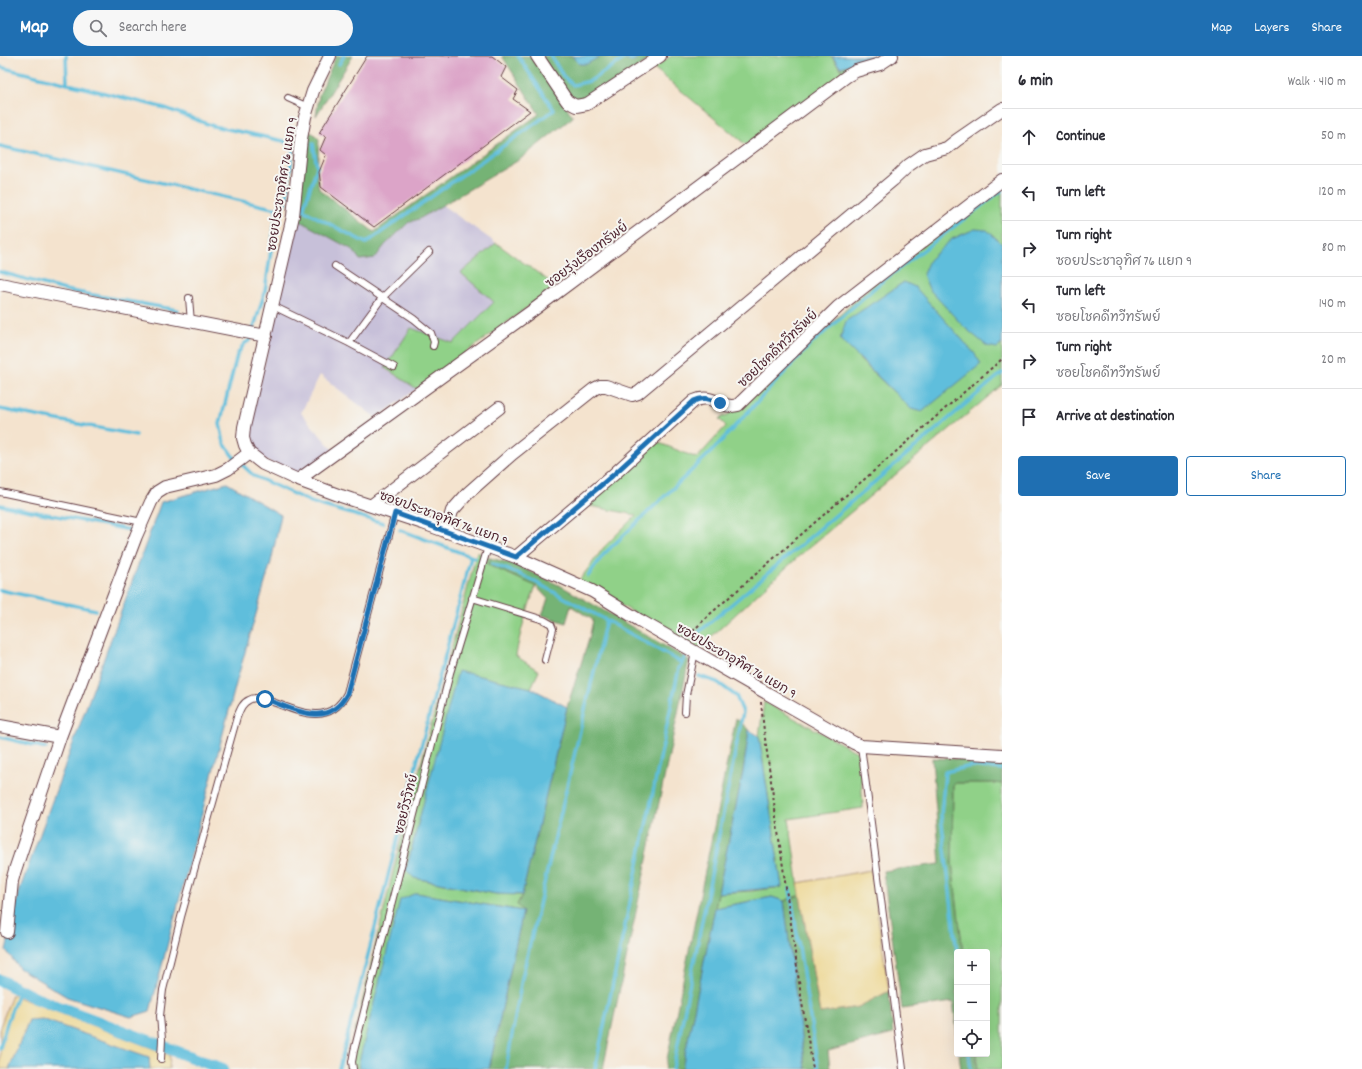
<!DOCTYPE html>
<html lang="en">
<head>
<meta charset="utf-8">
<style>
	:root { --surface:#fff; --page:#f7f7f7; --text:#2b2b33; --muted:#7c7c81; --line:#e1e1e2; --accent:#1f6fb2 }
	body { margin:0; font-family:Dekko,"Playpen Sans Thai",sans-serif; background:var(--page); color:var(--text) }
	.controls { position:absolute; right:12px; bottom:12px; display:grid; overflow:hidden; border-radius:4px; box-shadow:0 4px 16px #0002 }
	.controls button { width:36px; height:36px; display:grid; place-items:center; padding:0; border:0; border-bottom:1px solid var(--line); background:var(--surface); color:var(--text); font:20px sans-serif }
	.stop { position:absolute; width:12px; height:12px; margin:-9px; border:3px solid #1f6fb2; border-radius:50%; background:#fff }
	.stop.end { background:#1f6fb2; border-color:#fff; box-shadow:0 1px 4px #0008 }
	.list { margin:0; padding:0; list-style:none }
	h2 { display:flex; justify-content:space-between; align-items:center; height:52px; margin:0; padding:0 16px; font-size:17px }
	h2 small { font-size:13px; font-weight:400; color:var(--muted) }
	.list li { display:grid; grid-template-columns:26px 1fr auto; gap:12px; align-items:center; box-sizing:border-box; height:56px; padding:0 16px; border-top:1px solid var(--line) }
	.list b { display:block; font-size:15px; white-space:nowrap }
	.list p { margin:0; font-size:13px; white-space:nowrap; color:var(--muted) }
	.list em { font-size:13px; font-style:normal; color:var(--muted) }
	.actions { display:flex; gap:8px; padding:12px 16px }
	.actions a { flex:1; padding:9px 0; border:1px solid var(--accent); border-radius:4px; text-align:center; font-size:14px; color:var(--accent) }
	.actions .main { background:var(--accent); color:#fff }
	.icon { flex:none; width:22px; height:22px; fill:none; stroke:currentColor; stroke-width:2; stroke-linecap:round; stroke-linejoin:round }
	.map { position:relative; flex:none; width:1002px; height:1013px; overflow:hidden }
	header { display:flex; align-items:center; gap:24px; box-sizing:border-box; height:56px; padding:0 20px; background:var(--accent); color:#fff }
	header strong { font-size:19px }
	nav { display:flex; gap:22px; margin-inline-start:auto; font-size:14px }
	.search { width:280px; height:36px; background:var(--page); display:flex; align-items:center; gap:10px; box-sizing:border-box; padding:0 14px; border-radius:22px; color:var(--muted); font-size:15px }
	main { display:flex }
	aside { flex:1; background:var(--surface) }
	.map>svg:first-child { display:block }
	.industrial { fill:#c7c0d9 }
	.green { fill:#90d188; stroke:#6d785a; fill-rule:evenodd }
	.forest { fill:#74b374; stroke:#5f6950 }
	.sand { fill:#eeda9e; stroke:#9c7c64 }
	.water { fill:#5ebedc; stroke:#546e84 }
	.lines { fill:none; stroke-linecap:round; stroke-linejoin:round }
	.stream { stroke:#5ebedc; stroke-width:3.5 }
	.canal { stroke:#5ebedc; stroke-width:12 }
	.building { fill:#dca4c8 }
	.lane-casing { stroke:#643c43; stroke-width:8 }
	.street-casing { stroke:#643c43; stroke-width:14 }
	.path { stroke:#643c43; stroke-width:2; stroke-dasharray:3 3; stroke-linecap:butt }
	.lane { stroke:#fff; stroke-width:6 }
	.street { stroke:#fff; stroke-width:12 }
	.route { stroke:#1f6fb2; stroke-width:5 }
	.labels { text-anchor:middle; stroke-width:4; stroke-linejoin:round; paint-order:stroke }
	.street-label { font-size:13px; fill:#4a1f2b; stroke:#f6f6f2 }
</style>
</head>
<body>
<header>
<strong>Map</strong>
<div class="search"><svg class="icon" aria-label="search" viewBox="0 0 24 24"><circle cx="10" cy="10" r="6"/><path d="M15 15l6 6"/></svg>Search here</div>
<nav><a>Map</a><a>Layers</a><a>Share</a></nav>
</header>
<main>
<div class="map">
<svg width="1002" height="1013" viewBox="0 0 1002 1013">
	<rect width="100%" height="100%" fill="#f6f6f2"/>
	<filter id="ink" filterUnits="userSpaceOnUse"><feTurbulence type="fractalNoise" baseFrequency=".025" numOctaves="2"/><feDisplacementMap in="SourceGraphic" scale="8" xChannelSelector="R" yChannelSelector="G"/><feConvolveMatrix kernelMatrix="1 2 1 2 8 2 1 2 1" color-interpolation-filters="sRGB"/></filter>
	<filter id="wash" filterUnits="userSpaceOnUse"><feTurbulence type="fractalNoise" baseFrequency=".012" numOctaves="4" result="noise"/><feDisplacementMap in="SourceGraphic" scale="16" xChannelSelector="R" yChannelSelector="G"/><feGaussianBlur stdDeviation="0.9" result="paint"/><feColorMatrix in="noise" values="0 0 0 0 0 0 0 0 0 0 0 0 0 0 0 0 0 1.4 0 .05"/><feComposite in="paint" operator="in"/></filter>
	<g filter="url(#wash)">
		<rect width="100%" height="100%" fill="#f4e3ce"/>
		<path class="industrial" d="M442 149 496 187 461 217 494 246 453 287 411 272 385 313 417 333 376 362 320 319 301 357 333 394 298 419 262 403 251 393 247 381 298 164 353 194 375 202 385 189 409 166 419 163Z"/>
		<path class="green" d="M671 0H831L844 18 746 89 654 12Z
			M1002 125V188C983 167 975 173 952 183L997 292 1002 288V329L799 500 699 592 578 526 604 491 636 459 585 449 657 386 697 402 726 370 719 363 731 357 754 339 873 228ZM904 226 922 356 911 352 860 304 847 265Z
			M496 187 556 230 417 333 385 312 411 272 453 287 494 246 461 217Z
			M477 496 490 502 488 509 536 530C527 554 520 575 516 600L539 615 531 632 459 616 406 814 414 822 496 838 522 839 517 849 523 855 416 837 359 1006 360 1013H346L398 795Z
			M764 646 857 696 860 702 863 752 789 763 800 839 784 845 772 841 715 852 718 837 752 835 782 831 759 680Z
			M953 727H995L1002 728V1013H978L976 998H987V896H963L952 807Z"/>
		<path class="forest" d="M336 0H353L316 60 319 39Z
			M502 0H533L573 61 519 104 419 163 409 166 385 189 375 202 360 204 353 194 298 164 307 77H313L319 83 317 121 319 133 374 176 539 58Z
			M541 0H572L579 8C589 8 591 4 600 1 609 0 623 3 632 6L641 0H655L586 45 577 46 568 42Z
			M874 0H887L844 18 840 11 868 4Z
			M490 502 514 508 563 531 689 604 603 1013H489L523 855 517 849 522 839 567 651 589 583 593 564 571 550 566 567 542 559 548 543 536 530 488 509Z
			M736 662 749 674 743 716 682 1013H665Z
			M932 702 1002 705V728L995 727H953L952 807 963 896H957V979L953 946 902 953 883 815 940 808Z
			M800 839 820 957 858 951 889 935 893 978 828 995 830 1013H805L784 845Z
			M959 998H976L978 1013H961Z"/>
		<path class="sand" d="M871 814 889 935 858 951 820 957 798 827Z
			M12 939 170 999 169 1013H150L149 1001 29 964 9 1013H0V971Z"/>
		<path class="water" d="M572 0H601L587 8H579Z
			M617 0H641L632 6 615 1Z
			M832 0H874L868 4 840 11Z
			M975 173 987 174 1002 188V288L997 292 987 290 964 271 929 233 923 218 929 204 952 183Z
			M904 226 915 231 975 298 981 308 922 356 911 353 840 283 846 265Z
			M227 427 281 459 271 506 237 624 150 955 131 961 67 941 19 912 6 894 20 833 161 446Z
			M458 615 531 632 567 651 522 839 496 838 414 822 406 814Z
			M749 674 759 680 782 831 718 837 743 716Z
			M416 837 523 855 489 1013H360L359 1006 400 844Z
			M772 841 784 845 805 1013H682L715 852Z
			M42 963 149 1001 150 1013H9L29 964Z"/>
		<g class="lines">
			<path class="stream" d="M66 0 67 27
				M551 0 563 20 573 29 590 25 628 0
				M339 8 344 0
				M0 11 165 52 213 70 284 85 293 92 286 146 277 153 265 235 250 284 244 288 237 299 220 368 224 387 232 399 254 420 313 447 383 467
				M313 87 317 111 303 154 366 187 554 54 518 0
				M0 90 277 153
				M0 216 65 234 178 254
				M0 353 136 379
				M0 449 130 474
				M400 474 475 502
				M492 508 522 519 606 564 682 607
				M588 520 604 498 711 396 810 289 880 227 1002 134
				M0 534 96 554
				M695 584 699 576 1002 317
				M0 681 46 692
				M790 833 818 1013
				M957 896 941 759 945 716 971 710 1002 713
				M0 992 7 967 19 934
				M969 998 971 1013
				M339 1013 417 706 471 501
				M506 1013 522 922 606 564
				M595 1013 679 612 685 601
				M673 1013 743 656 736 640 717 626 699 620"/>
			<path class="canal" d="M0 924 35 942 223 1013"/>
		</g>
		<g id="blocks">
			<path class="building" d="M367 0H492L506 11 501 21 518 34 513 43 530 55 374 171 321 131 319 116 326 99 320 94 326 80 319 77Z"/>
		</g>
	</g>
	<g filter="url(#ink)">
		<use href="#blocks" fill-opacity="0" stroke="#643c43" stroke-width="1"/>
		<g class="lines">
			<g class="lane-casing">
				<path id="lane" d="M288 42 308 51
					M335 210 414 263 431 277 434 286 433 290
					M189 242 191 266
					M273 250 349 287 394 311
					M349 287 382 242 429 196
					M0 436 142 466
					M472 542 544 564 551 568 553 573 545 604
					M685 656 686 639 695 596
					M861 690 903 1013
					M161 1003 162 983 160 960 163 934 181 861 237 661C240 654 242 647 249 644 255 640 264 643 270 645 298 655 329 672 347 637L395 457
					M353 1013 352 1006 354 995 450 617 488 491"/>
			</g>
			<g class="street-casing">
				<path id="street" d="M330 0 313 35 305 61 301 83 293 160 244 371 243 382 245 389 249 397 263 408 298 424 341 440 423 467 516 501 572 526 592 535 639 564 854 687 861 690 1002 699
					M537 0 567 45 576 50 587 48 660 0
					M0 228 266 280
					M298 424 532 255 847 20 856 15 880 8 892 0
					M372 449 499 352
					M446 476 452 455 468 437 512 398 594 333 600 330H606L632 339 638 337 893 124 909 109 925 98 947 92 957 84 1002 53
					M516 501 612 420 694 345C713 336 720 354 738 349L838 251 1002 124
					M0 670 60 681
					M7 876 12 825 15 814 60 681 136 480 151 446 157 436 165 431 216 419 228 413 249 397"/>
			</g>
			<path class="path" d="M689 580 696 572 709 559 1002 303
				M761 646 764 675 802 947 813 1013"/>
			<use href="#lane" class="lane"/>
			<use href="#street" class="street"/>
		</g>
	</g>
	<g class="lines" filter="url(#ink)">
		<path class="route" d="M265 643C294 653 328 674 347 638L395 457 516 501 612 420 694 345C704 340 710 343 720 347"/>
	</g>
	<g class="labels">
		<g class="street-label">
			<text transform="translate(281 128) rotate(-81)" y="5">ซอยประชาอุทิศ 76 แยก 9</text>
			<text transform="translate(586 198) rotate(-37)" y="5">ซอยรุ่งเรืองทรัพย์</text>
			<text transform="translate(777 292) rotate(-44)" y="5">ซอยโชคดีทวีทรัพย์</text>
			<text transform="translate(444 461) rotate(20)" y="5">ซอยประชาอุทิศ 76 แยก 9</text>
			<text transform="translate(737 604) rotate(30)" y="5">ซอยประชาอุทิศ 76 แยก 9</text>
			<text transform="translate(405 748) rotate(-76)" y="5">ซอยวีรวิทย์</text>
		</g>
	</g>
</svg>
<div class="controls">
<button>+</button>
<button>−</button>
<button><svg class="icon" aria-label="locate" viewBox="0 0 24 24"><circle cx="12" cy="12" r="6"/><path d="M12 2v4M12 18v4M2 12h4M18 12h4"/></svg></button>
</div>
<div class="stop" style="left:265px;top:643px"></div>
<div class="stop end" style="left:720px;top:347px"></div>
</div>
<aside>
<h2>6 min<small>Walk · 410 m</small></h2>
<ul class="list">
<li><svg class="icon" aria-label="ahead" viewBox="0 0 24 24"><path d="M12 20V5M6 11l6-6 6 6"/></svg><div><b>Continue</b></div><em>50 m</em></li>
<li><svg class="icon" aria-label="left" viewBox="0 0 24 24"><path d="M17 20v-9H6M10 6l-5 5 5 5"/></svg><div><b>Turn left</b></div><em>120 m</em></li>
<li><svg class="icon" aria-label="right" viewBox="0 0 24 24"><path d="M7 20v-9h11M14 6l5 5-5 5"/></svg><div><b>Turn right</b><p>ซอยประชาอุทิศ 76 แยก 9</p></div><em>80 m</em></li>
<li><svg class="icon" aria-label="left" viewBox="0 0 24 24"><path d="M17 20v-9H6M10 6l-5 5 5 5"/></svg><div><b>Turn left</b><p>ซอยโชคดีทวีทรัพย์</p></div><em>140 m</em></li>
<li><svg class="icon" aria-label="right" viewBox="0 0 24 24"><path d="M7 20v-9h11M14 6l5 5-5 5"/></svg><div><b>Turn right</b><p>ซอยโชคดีทวีทรัพย์</p></div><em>20 m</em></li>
<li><svg class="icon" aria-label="arrive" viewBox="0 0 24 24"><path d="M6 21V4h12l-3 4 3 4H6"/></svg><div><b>Arrive at destination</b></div></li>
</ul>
<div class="actions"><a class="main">Save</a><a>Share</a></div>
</aside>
</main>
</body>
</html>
